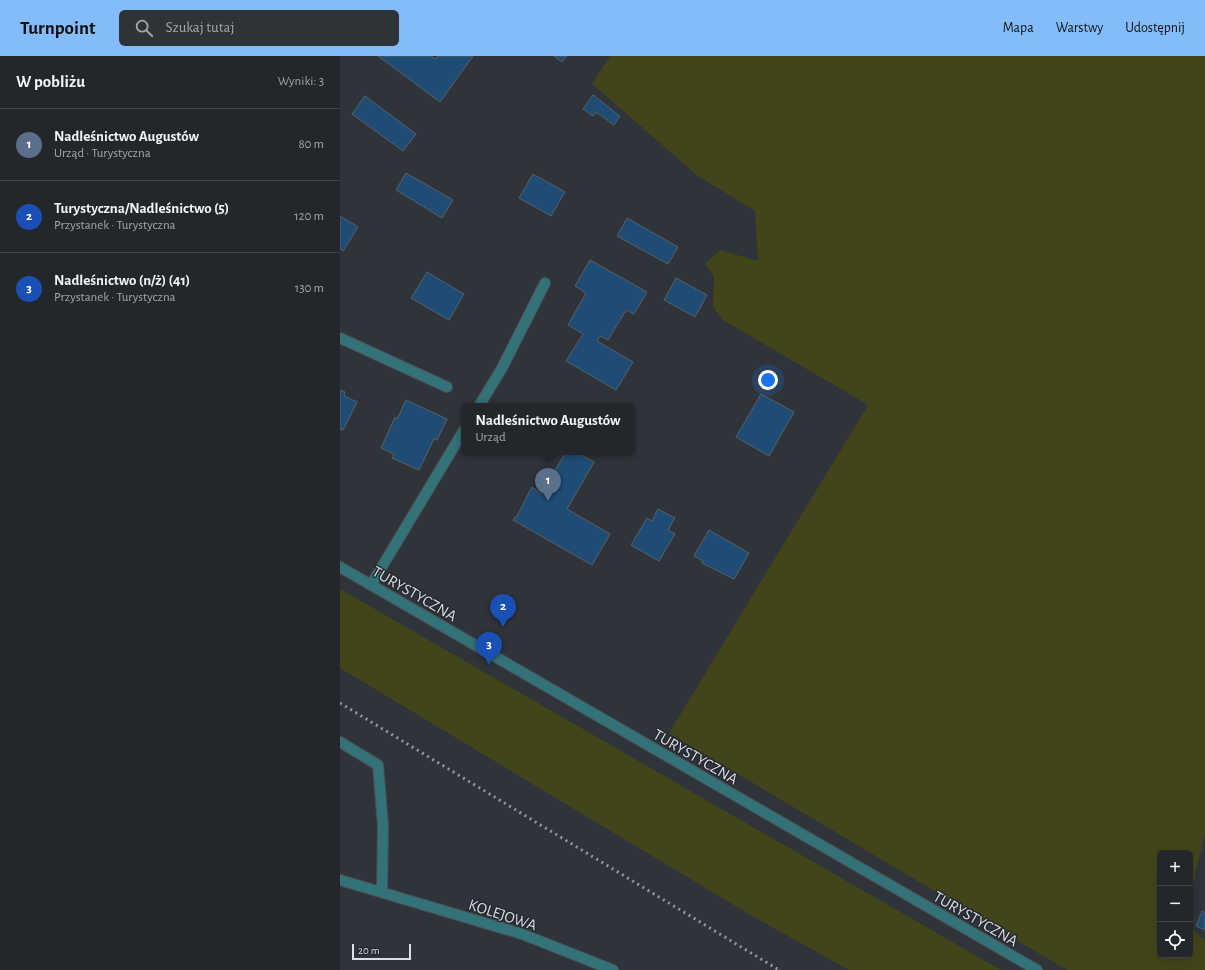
<!DOCTYPE html>
<html lang="pl">
<head>
<meta charset="utf-8">
<style>
	:root { --surface:#23272c; --page:#2f3338; --text:#f1f3f6; --muted:#a3a5a9; --line:#404448; --accent:#84bcfb }
	body { margin:0; font-family:"Alegreya Sans",sans-serif; background:var(--page); color:var(--text) }
	.controls { position:absolute; right:12px; bottom:12px; display:grid; overflow:hidden; border-radius:6px; box-shadow:0 4px 16px #0002 }
	.controls button { width:36px; height:36px; display:grid; place-items:center; padding:0; border:0; border-bottom:1px solid var(--line); background:var(--surface); color:var(--text); font:20px sans-serif }
	.scale { position:absolute; left:12px; bottom:10px; width:59px; box-sizing:border-box; padding-left:4px; border:2px solid #dbdee2; border-top:0; font-size:11px; line-height:14px; white-space:nowrap; color:#dbdee2; -webkit-text-stroke:3px #252a30; paint-order:stroke }
	.you { position:absolute; left:428px; top:324px; width:14px; height:14px; margin:-10px; border:3px solid #fff; border-radius:50%; background:#1a73e8; box-shadow:0 0 0 6px #1a73e833 }
	.badge { display:grid; place-items:center; width:26px; height:26px; border-radius:50%; background:var(--accent); color:#fff; font-size:13px; font-weight:700 }
	.pin { position:absolute; translate:-50% -33px; filter:drop-shadow(0 1px 2px #0008) }
	.pin::after { content:''; position:absolute; top:21px; width:14px; height:12px; background:inherit; clip-path:polygon(0 0,100% 0,50% 100%) }
	.popup { position:absolute; left:121px; top:347px; width:174px; height:52px; box-sizing:border-box; display:grid; place-content:center; border-radius:6px; background:var(--surface); filter:drop-shadow(0 1px 3px #0005); font-size:13px; white-space:nowrap; color:var(--muted) }
	.popup b { font-size:15px; color:var(--text) }
	.popup::after { content:''; position:absolute; left:50%; top:100%; margin-left:-8px; border:8px solid transparent; border-top-color:var(--surface) }
	.list { margin:0; padding:0; list-style:none }
	h2 { display:flex; justify-content:space-between; align-items:center; height:52px; margin:0; padding:0 16px; font-size:17px }
	h2 small { font-size:13px; font-weight:400; color:var(--muted) }
	.list li { display:grid; grid-template-columns:26px 1fr auto; gap:12px; align-items:center; box-sizing:border-box; height:72px; padding:0 16px; border-top:1px solid var(--line) }
	.list b { display:block; font-size:15px; white-space:nowrap }
	.list p { margin:0; font-size:13px; white-space:nowrap; color:var(--muted) }
	.list em { font-size:13px; font-style:normal; color:var(--muted) }
	.icon { flex:none; width:22px; height:22px; fill:none; stroke:currentColor; stroke-width:2; stroke-linecap:round; stroke-linejoin:round }
	.map { position:relative; flex:none; width:865px; height:914px; overflow:hidden }
	header { display:flex; align-items:center; gap:24px; box-sizing:border-box; height:56px; padding:0 20px; background:var(--accent); color:#111 }
	header strong { font-size:19px }
	nav { display:flex; gap:22px; margin-inline-start:auto; font-size:14px }
	.search { width:280px; height:36px; background:var(--page); display:flex; align-items:center; gap:10px; box-sizing:border-box; padding:0 14px; border-radius:6px; color:var(--muted); font-size:15px }
	main { display:flex }
	aside { flex:1; background:var(--surface) }
	.map>svg:first-child { display:block }
	.green { fill:#424419 }
	.building { fill:#1e4c74; stroke:#5a6066 }
	.lines { fill:none; stroke-linecap:round; stroke-linejoin:round }
	.service-casing { stroke:#4b4f55; stroke-width:12 }
	.minor-casing { stroke:#4b4f55; stroke-width:12 }
	.service { stroke:#337277; stroke-width:10 }
	.minor { stroke:#337277; stroke-width:10 }
	.rail { stroke:#94989c; stroke-width:3; stroke-dasharray:2 4; stroke-linecap:butt }
	.labels { text-anchor:middle; stroke-width:3; stroke-linejoin:round; paint-order:stroke }
	.street-label { font-size:16px; fill:#dbdee2; stroke:#252a30 }
</style>
</head>
<body>
<header>
<strong>Turnpoint</strong>
<div class="search"><svg class="icon" aria-label="search" viewBox="0 0 24 24"><circle cx="10" cy="10" r="6"/><path d="M15 15l6 6"/></svg>Szukaj tutaj</div>
<nav><a>Mapa</a><a>Warstwy</a><a>Udostępnij</a></nav>
</header>
<main>
<aside>
<h2>W pobliżu<small>Wyniki: 3</small></h2>
<ul class="list">
<li><span class="badge" style="background:#5c6f8a">1</span><div><b>Nadleśnictwo Augustów</b><p>Urząd · Turystyczna</p></div><em>80 m</em></li>
<li><span class="badge" style="background:#1a4fb4">2</span><div><b>Turystyczna/Nadleśnictwo (5)</b><p>Przystanek · Turystyczna</p></div><em>120 m</em></li>
<li><span class="badge" style="background:#1a4fb4">3</span><div><b>Nadleśnictwo (n/ż) (41)</b><p>Przystanek · Turystyczna</p></div><em>130 m</em></li>
</ul>
</aside>
<div class="map">
<svg width="865" height="914" viewBox="0 0 865 914">
	<rect width="100%" height="100%" fill="#2f343a"/>
	<path class="green" d="M270 0H865V777L850 840V797H820V899H850V872L865 884V914H727L329 677 528 349 383 264 373 251 374 220 365 208 380 194 418 205 415 155 358 120 252 28Z
		M0 533 661 914H509L407 857 0 612Z"/>
	<path class="building" d="M38 0H91L96 3 98 0H133L100 46Z
		M214 0H227L222 6Z
		M253 39 280 60 274 69 256 56 253 60 243 53Z
		M25 40 76 78 63 95 12 58Z
		M66 117 113 144 102 162 56 134Z
		M193 118 225 136 211 160 179 142Z
		M0 160 18 171 3 195 0 193Z
		M287 162 338 191 328 208 277 180Z
		M250 204 307 236 294 258 286 254 268 284 260 280 257 285 293 306 276 334 226 305 243 278 228 269 246 237 235 230Z
		M87 216 124 238 109 264 71 242Z
		M336 222 367 239 355 261 324 244Z
		M0 334 5 336 4 340 17 346 3 374 0 373Z
		M421 338 454 356 429 400 396 381Z
		M66 344 107 363 97 384 94 383 79 414 52 402 54 398 41 392 55 361 57 363Z
		M226 396H236L254 406 227 453 270 478 252 509 173 464 175 461 176 462 192 431 201 438Z
		M318 453 335 462 328 474 335 478 319 505 291 489 307 462 312 465Z
		M369 474 409 497 394 523 362 507 363 505 354 500Z
		M862 855 865 857V874L856 870Z"/>
	<g class="lines">
		<g class="service-casing">
			<path id="service" d="M0 282 107 331
				M139 350 162 312 205 227
				M31 529 124 374
				M0 686 38 709 43 770 42 835
				M0 824 182 878 273 914"/>
		</g>
		<g class="minor-casing">
			<path id="minor" d="M0 511 697 914"/>
		</g>
		<use href="#service" class="service"/>
		<use href="#minor" class="minor"/>
		<path class="rail" d="M0 647 439 914"/>
	</g>
	<g class="labels">
		<g class="street-label">
			<text transform="translate(75 537) rotate(30)" y="6">TURYSTYCZNA</text>
			<text transform="translate(356 700) rotate(30)" y="6">TURYSTYCZNA</text>
			<text transform="translate(163 858) rotate(18)" y="6">KOLEJOWA</text>
			<text transform="translate(636 862) rotate(30)" y="6">TURYSTYCZNA</text>
		</g>
	</g>
</svg>
<div class="controls">
<button>+</button>
<button>−</button>
<button><svg class="icon" aria-label="locate" viewBox="0 0 24 24"><circle cx="12" cy="12" r="6"/><path d="M12 2v4M12 18v4M2 12h4M18 12h4"/></svg></button>
</div>
<div class="scale">20 m</div>
<div class="you"></div>
<div class="pin badge" style="left:208px;top:445px;background:#5c6f8a">1</div>
<div class="popup"><b>Nadleśnictwo Augustów</b>Urząd</div>
<div class="pin badge" style="left:163px;top:571px;background:#1a4fb4">2</div>
<div class="pin badge" style="left:149px;top:609px;background:#1a4fb4">3</div>
</div>
</main>
</body>
</html>
